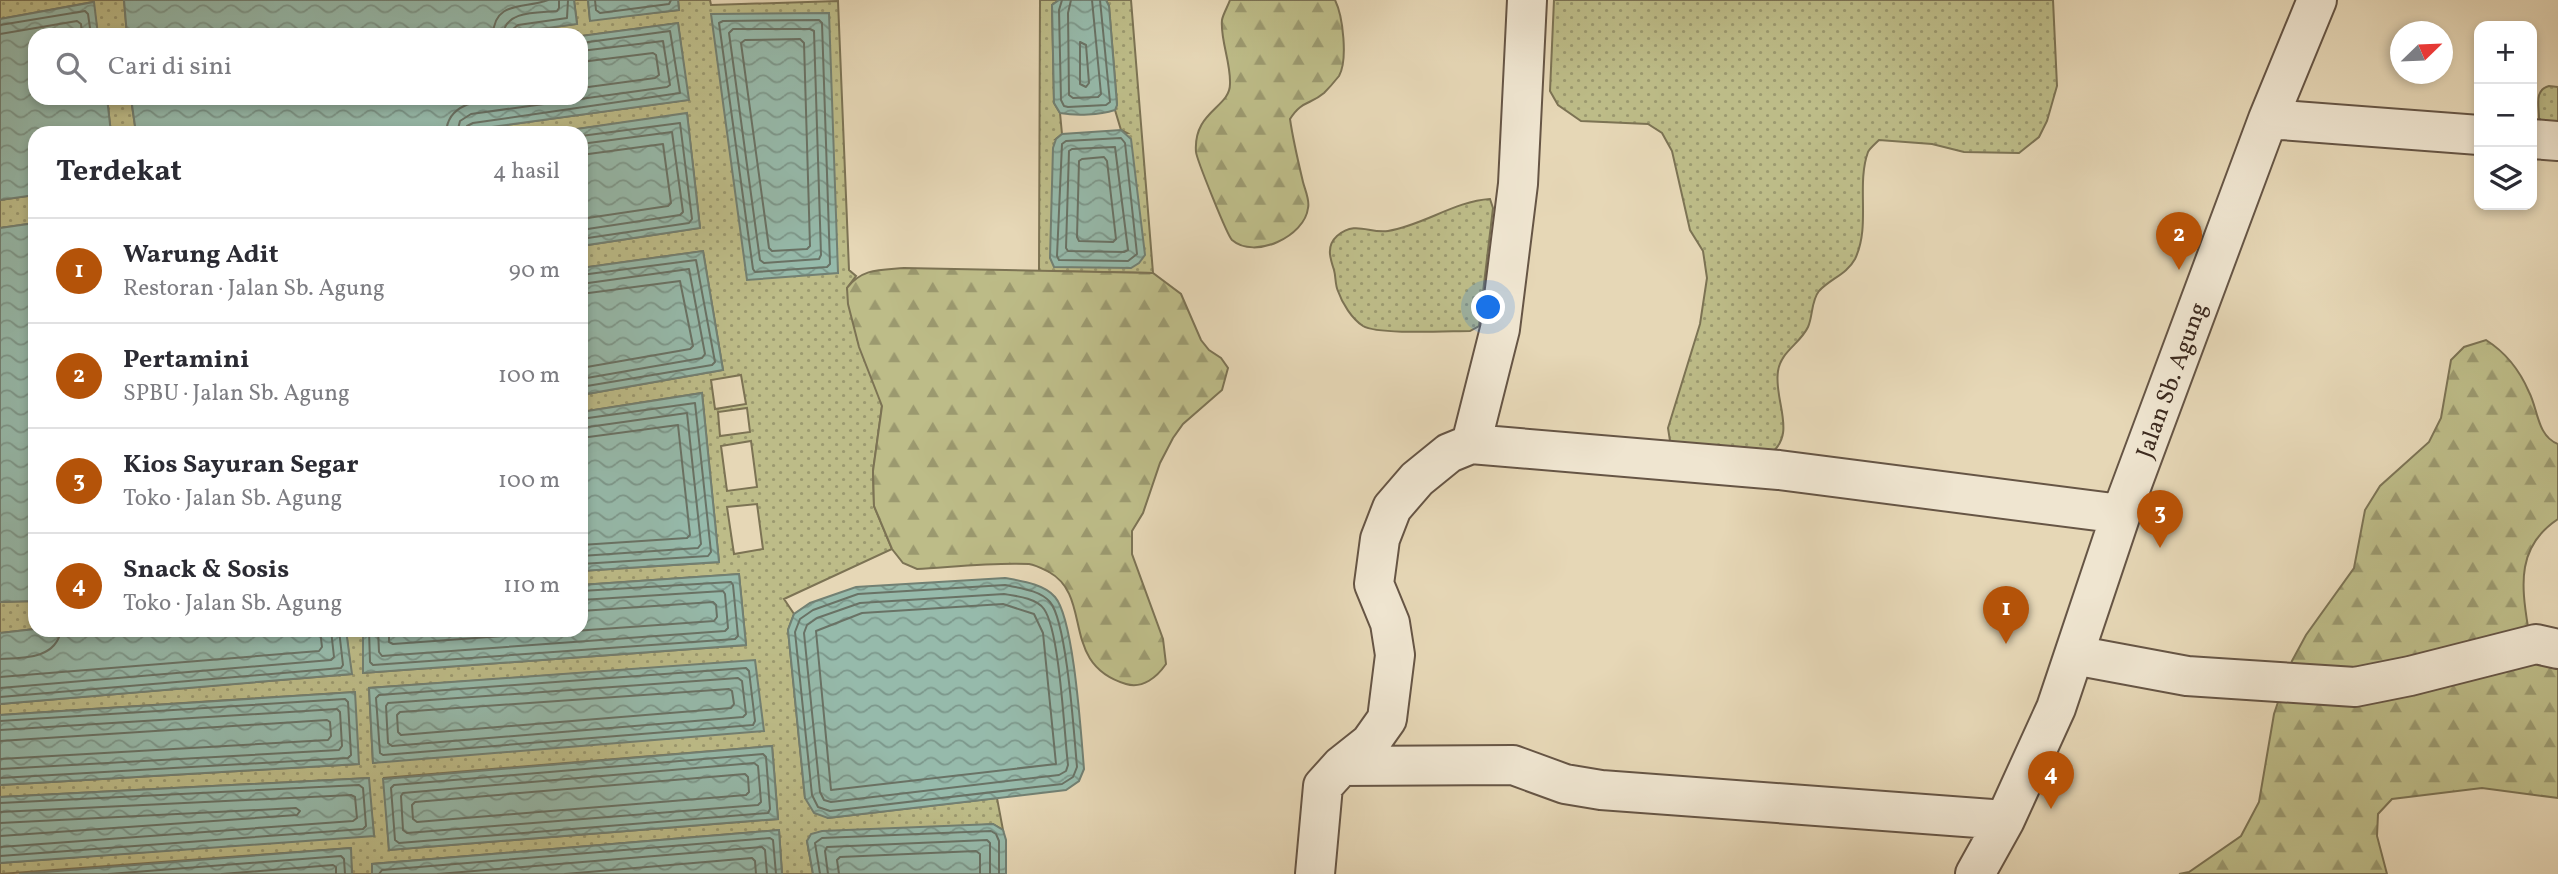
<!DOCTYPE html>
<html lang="id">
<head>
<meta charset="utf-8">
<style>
	:root { --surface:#fff; --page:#f2f2f3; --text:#2b2b33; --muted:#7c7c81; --line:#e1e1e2; --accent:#b45309 }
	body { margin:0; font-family:Vollkorn,serif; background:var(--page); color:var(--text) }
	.controls { position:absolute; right:21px; top:21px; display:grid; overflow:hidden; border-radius:14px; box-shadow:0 4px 10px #0003 }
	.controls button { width:63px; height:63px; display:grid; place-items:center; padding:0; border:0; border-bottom:2px solid var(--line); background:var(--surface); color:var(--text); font:35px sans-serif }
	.compass { position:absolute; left:2390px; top:21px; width:63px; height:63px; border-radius:50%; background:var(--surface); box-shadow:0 4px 10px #0003; rotate:67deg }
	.you { position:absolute; left:1489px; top:308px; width:24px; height:24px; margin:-18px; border:5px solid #fff; border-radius:50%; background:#1a73e8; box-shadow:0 0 0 10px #1a73e833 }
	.badge { display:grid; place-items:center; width:46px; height:46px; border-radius:50%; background:var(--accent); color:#fff; font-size:23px; font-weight:700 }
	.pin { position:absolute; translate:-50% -58px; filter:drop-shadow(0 2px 4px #0008) }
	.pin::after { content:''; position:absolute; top:37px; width:24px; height:21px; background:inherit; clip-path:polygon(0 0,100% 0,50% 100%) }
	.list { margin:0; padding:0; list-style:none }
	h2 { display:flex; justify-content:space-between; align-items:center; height:91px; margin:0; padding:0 28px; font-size:30px }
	h2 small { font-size:23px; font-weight:400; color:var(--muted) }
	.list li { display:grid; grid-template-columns:46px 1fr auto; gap:21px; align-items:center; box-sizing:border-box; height:105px; padding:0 28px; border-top:2px solid var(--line) }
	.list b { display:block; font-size:26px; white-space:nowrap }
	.list p { margin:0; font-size:23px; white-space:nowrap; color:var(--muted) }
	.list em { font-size:23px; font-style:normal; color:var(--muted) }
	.icon { flex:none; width:38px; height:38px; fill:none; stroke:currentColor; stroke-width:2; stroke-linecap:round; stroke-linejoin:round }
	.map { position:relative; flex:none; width:2558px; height:874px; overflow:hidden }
	.search { position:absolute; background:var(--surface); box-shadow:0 4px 10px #0003; left:28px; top:28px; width:560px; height:77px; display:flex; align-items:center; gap:18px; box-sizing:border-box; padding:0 24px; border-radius:21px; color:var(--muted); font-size:26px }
	.panel { position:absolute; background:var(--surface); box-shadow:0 4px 10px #0003; left:28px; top:126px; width:560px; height:511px; border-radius:21px }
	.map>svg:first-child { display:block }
	.grass { fill:url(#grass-dots); stroke:#7c7354; stroke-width:2; fill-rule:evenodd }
	.forest { fill:url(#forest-firs); stroke:#7c7354; stroke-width:2 }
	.water { fill:url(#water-waves); stroke:#728073; stroke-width:2 }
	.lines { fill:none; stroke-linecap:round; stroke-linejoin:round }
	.shore { stroke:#697265; stroke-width:2 }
	.minor-casing { stroke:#665545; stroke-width:42 }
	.minor { stroke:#efe5d0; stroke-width:38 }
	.labels { text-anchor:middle; stroke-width:5; stroke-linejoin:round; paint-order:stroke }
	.street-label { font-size:24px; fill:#3c2a1f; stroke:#efe5d0 }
</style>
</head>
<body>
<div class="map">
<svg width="2558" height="874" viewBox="0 0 2558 874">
	<defs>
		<pattern id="grass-dots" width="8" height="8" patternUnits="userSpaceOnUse" patternTransform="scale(1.75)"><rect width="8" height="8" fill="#bdbc88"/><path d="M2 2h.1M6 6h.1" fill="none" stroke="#9b996f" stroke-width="1.8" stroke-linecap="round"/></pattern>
		<pattern id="forest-firs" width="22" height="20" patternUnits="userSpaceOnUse" patternTransform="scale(1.75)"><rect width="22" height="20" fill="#bdbc88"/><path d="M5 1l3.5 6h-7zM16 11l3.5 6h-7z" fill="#9b996f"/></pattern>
		<pattern id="water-waves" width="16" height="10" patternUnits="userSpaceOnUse" patternTransform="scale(1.75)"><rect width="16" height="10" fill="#96baab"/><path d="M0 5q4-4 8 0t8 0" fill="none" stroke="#7c978b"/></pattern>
	</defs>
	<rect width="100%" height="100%" fill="#e6d7b6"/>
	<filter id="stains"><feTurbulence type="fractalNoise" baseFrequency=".00286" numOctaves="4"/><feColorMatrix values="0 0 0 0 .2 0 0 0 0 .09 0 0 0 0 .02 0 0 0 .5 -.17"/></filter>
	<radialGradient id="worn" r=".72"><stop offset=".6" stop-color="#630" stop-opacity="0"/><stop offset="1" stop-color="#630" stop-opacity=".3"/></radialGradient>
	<path class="grass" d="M0 0H124L127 35H98L93 2 0 19Z
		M574 0H588L590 20 679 10 678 0H710L711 5 838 1 849 270 856 276 847 288 882 406 873 471 874 506 892 549 784 599 794 614 788 630 805 798 828 818 997 798 1003 830 993 824 807 841 813 874H782L779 830 372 864V874H352L350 848 0 874V863L374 835 368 778 0 797V785L358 764 354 692 0 715V704L351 674 346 630H363V673L746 645 739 574 581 585V571L719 562 702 393 581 412V395L723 370 703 251 581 268V246L700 228 687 114 549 133H448L688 100 678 23 581 36 494 35 577 24ZM741 375 746 404 715 409 711 380ZM747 408 750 432 720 436 718 412ZM751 441 757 487 727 491 721 446ZM757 504 763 549 734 554 727 507ZM755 661 374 763H373L369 688ZM772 746 778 819 389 850 384 778Z
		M1040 0H1059L1052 5 1054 103 1060 113 1062 134 1056 139 1127 133 1121 130 1115 110 1117 104 1109 6 1106 0H1131L1153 273 1039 271Z
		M1554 0H2053L2057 86 2047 121 2039 137 2019 153 1964 152 1932 144 1879 140C1875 144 1870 148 1868 152 1856 185 1871 226 1855 259 1847 274 1830 279 1819 291 1811 301 1813 316 1808 327 1800 344 1781 351 1778 371 1773 400 1799 436 1768 455L1682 449 1670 441 1668 428 1700 324 1707 278 1703 251 1690 230 1672 151 1662 133 1648 124 1581 121 1558 105 1550 91Z
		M2549 86 2558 87V126L2545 125 2539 118C2539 105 2534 90 2549 86Z
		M107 98H131L136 133H111Z
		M35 195V223L0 228V200Z
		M1490 199 1493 208 1479 326 1470 331C1449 331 1378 335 1363 326 1352 319 1342 303 1338 291 1335 285 1336 277 1334 270 1330 258 1326 246 1337 236 1356 220 1369 234 1388 231 1424 225 1455 201 1490 199Z
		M35 601V629L0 633V602Z"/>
	<path class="forest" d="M1230 0H1335C1343 16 1348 60 1339 76 1335 81 1329 88 1324 93 1310 105 1302 100 1290 119 1293 140 1298 161 1303 182 1305 190 1310 200 1308 208 1305 236 1255 260 1232 240 1227 235 1197 160 1196 152 1193 111 1230 108 1230 84 1231 63 1220 39 1222 20 1223 14 1228 6 1230 0Z
		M904 268 1153 273 1181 294 1201 340 1209 350 1221 358 1228 368 1222 390 1183 424 1173 438 1160 463 1143 513 1132 531V554L1163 639 1166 664C1157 677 1143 689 1126 684 1059 664 1094 597 1049 572 1043 569 1036 565 1029 564 995 562 952 567 917 569L903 563 892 549 874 506 873 471 882 406 859 347 848 304 847 288C862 268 881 270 904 268Z
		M2486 340C2505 352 2520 371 2529 392 2538 409 2537 436 2558 444V519C2517 546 2521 584 2528 627L2558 649V798L2482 788 2392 799 2378 814 2377 836 2387 874H2179L2189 872 2241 836 2259 802 2274 714 2292 661 2306 635 2354 568 2365 510 2380 486 2429 442 2441 418 2451 360 2464 347Z"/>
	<path class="water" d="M124 0H574L577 24 494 35H127Z
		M588 0H678L679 10 590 21Z
		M1059 0H1106L1109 6 1117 105 1115 110C1099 115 1077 116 1060 113L1054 103 1052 5Z
		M94 2 98 35H35V98H107L111 133H35V195L0 200V19Z
		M829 13 838 273 747 280 711 14Z
		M678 23 689 100 448 133H136L131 98H581V36Z
		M687 113 700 228 581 246V133H549Z
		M1121 130 1131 139 1145 255 1139 263 1131 268 1054 267 1050 258 1053 148 1056 139 1062 134Z
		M35 223V601L0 602V228Z
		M703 251 723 370 581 395V268Z
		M702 393 719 562 581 571V412Z
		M739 574 746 645 363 673V630H581V585Z
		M1005 578C1021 581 1044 584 1055 597 1074 619 1081 735 1084 769L1079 781 1066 790 828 818 814 813 805 798 788 630 794 614 810 603 856 587Z
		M35 629 346 630 352 674 0 704V633Z
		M755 660 764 731 373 763 369 688Z
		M355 692 359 764 0 785V715Z
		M772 746 778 819 389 850 383 779Z
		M369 778 374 836 0 863V797Z
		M993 824 1003 830 1006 840V874H813L807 841 811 834 822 831Z
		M779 830 782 874H372V864Z
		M351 848 352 874H19Z"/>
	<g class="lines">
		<path class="shore" d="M595 0 596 10 600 13 669 4 671 0
			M1062 0 1059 10 1061 100 1064 106 1068 107 1106 105 1110 102 1100 0
			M1071 0 1068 13 1069 95 1073 98 1098 97 1101 94 1092 0
			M819 20 822 23 830 264 827 267 755 272 753 269 719 23 723 21Z
			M0 25 85 11 88 14 91 35
			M733 29H810L814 31 821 255 819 259 764 263 760 260 729 33Z
			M0 34 77 21 81 24 82 35
			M493 35C494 0 525 9 548 0
			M503 35C505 10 538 13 557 11L559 8V0
			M512 35 513 29 518 25 567 18 568 0
			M800 39 804 43 810 246 807 249 772 251 769 248 741 43 745 40Z
			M1080 42 1086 45 1089 83 1086 87 1080 84Z
			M581 62 653 53 656 55 659 75 655 78 581 88
			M446 133C448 99 485 101 511 98
			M457 133 460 121 471 114 667 87 670 85 663 41 581 51
			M466 133 467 126 473 123 680 93 670 31 581 43
			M581 136 680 123 692 219 689 223 581 239
			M1121 138 1125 143 1137 254 1128 261 1059 260 1057 256 1062 144 1066 141Z
			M581 144 672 132 683 212 680 215 581 230
			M1115 147 1128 250 1124 252 1068 251 1066 248 1069 151 1072 149Z
			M581 155 663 144 671 203 668 206 581 219
			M1104 157 1107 161 1116 239 1113 242 1079 241 1077 237 1079 161 1082 159Z
			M581 275 696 260 715 362 712 365 581 387
			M581 284 689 269 705 354 702 358 581 379
			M581 294 680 281 693 346 690 349 581 368
			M581 419 695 403 711 552 708 556 581 564
			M581 428 687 413 701 544 698 548 581 556
			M581 438 678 425 690 535 687 538 581 545
			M1005 585C1019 588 1040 590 1050 602 1067 622 1074 735 1077 767L1073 777 1062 784 830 811 818 807 812 795 795 632 800 619 813 610 858 594Z
			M1004 594C1016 596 1036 598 1044 609 1060 632 1064 733 1068 765L1066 771 1059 775 831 802 824 800 820 792 804 633 807 625 817 618 860 603Z
			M1003 604 1034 614 1043 633 1056 764 831 790 816 631 862 613Z
			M369 630 370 662 373 665 735 639 738 636 733 585 731 582 581 591
			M378 630 379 652 382 656 725 631 728 628 725 594 723 591 581 600
			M389 630V642L393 644 714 621 717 617 716 605 713 602 581 611
			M0 659C24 658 56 659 61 630
			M746 668 749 671 755 721 753 725 383 755 380 753 376 698 379 695Z
			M0 677 319 651 322 647 320 630
			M738 678 742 681 746 714 743 717 392 746 388 743 386 706 388 703Z
			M0 688 331 660 334 657 331 630
			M729 689 732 691 734 704 731 708 401 735 398 732 397 715 400 712Z
			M0 697 341 668 343 665 339 630
			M0 721 345 699 348 702 351 755 348 758 0 778
			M0 730 337 709 340 712 342 746 339 750 0 769
			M0 741 327 720 330 722 331 736 328 740 0 759
			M763 754 766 757 770 809 768 813 399 843 395 840 391 788 394 785Z
			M754 763 758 766 761 802 758 805 407 833 403 830 401 796 403 793Z
			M745 774 748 777 749 792 746 795 417 822 413 819 412 805 415 802Z
			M0 803 359 785 363 788 366 826 363 829 0 856
			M0 812 351 795 355 797 357 818 353 821 0 847
			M0 823 296 808 300 811 297 815 0 836
			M109 874 341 856 344 859 345 874
			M222 874 333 865 336 867V874
			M379 874 382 870 770 838 773 840 776 874
			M438 874 762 847 765 850 767 874
			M565 874 752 858 755 861 756 874
			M820 874 815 843 822 838 991 831 996 834 999 841V874
			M828 874 825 851 827 847 987 840 990 843V874
			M839 874 837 860 840 857 976 851 980 854V874"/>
		<g class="minor-casing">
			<path id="minor" d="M2268 119 2479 135
				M2532 139 2558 141
				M1471 444 1779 470 2121 514
				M2074 655 2187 676 2355 687 2410 676 2536 644 2558 649
				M1341 766 1513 765 1565 784 1601 790 2005 820
				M1315 874 1323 786 1341 766 1370 743 1387 719 1395 655 1390 623 1374 584 1380 539 1392 508 1417 479 1449 453 1471 444 1500 329 1518 184 1527 0
				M1975 874 2005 820 2056 708 2121 514 2268 119 2317 0"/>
		</g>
		<use href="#minor" class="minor"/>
	</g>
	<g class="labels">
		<g class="street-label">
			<text transform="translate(2171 380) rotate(-70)" y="8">Jalan Sb. Agung</text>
		</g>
	</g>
	<rect width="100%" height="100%" filter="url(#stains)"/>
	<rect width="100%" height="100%" fill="url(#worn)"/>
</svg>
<div class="controls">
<button>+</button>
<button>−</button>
<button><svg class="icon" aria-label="layers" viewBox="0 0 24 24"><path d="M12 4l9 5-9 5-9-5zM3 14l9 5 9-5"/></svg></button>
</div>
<svg class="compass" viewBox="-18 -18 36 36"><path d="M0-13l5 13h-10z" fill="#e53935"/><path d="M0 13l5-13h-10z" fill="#7c7c81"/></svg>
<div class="you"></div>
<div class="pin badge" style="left:2006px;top:644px">1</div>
<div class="pin badge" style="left:2179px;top:270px">2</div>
<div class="pin badge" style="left:2160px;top:548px">3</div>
<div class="pin badge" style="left:2051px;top:809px">4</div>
<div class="search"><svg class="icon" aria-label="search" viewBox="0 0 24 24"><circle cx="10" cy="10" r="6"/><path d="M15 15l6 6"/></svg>Cari di sini</div>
<section class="panel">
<h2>Terdekat<small>4 hasil</small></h2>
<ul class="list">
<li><span class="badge">1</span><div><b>Warung Adit</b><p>Restoran · Jalan Sb. Agung</p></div><em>90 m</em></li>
<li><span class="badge">2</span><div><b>Pertamini</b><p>SPBU · Jalan Sb. Agung</p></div><em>100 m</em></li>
<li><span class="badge">3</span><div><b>Kios Sayuran Segar</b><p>Toko · Jalan Sb. Agung</p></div><em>100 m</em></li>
<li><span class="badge">4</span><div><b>Snack &amp; Sosis</b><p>Toko · Jalan Sb. Agung</p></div><em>110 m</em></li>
</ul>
</section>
</div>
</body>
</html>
